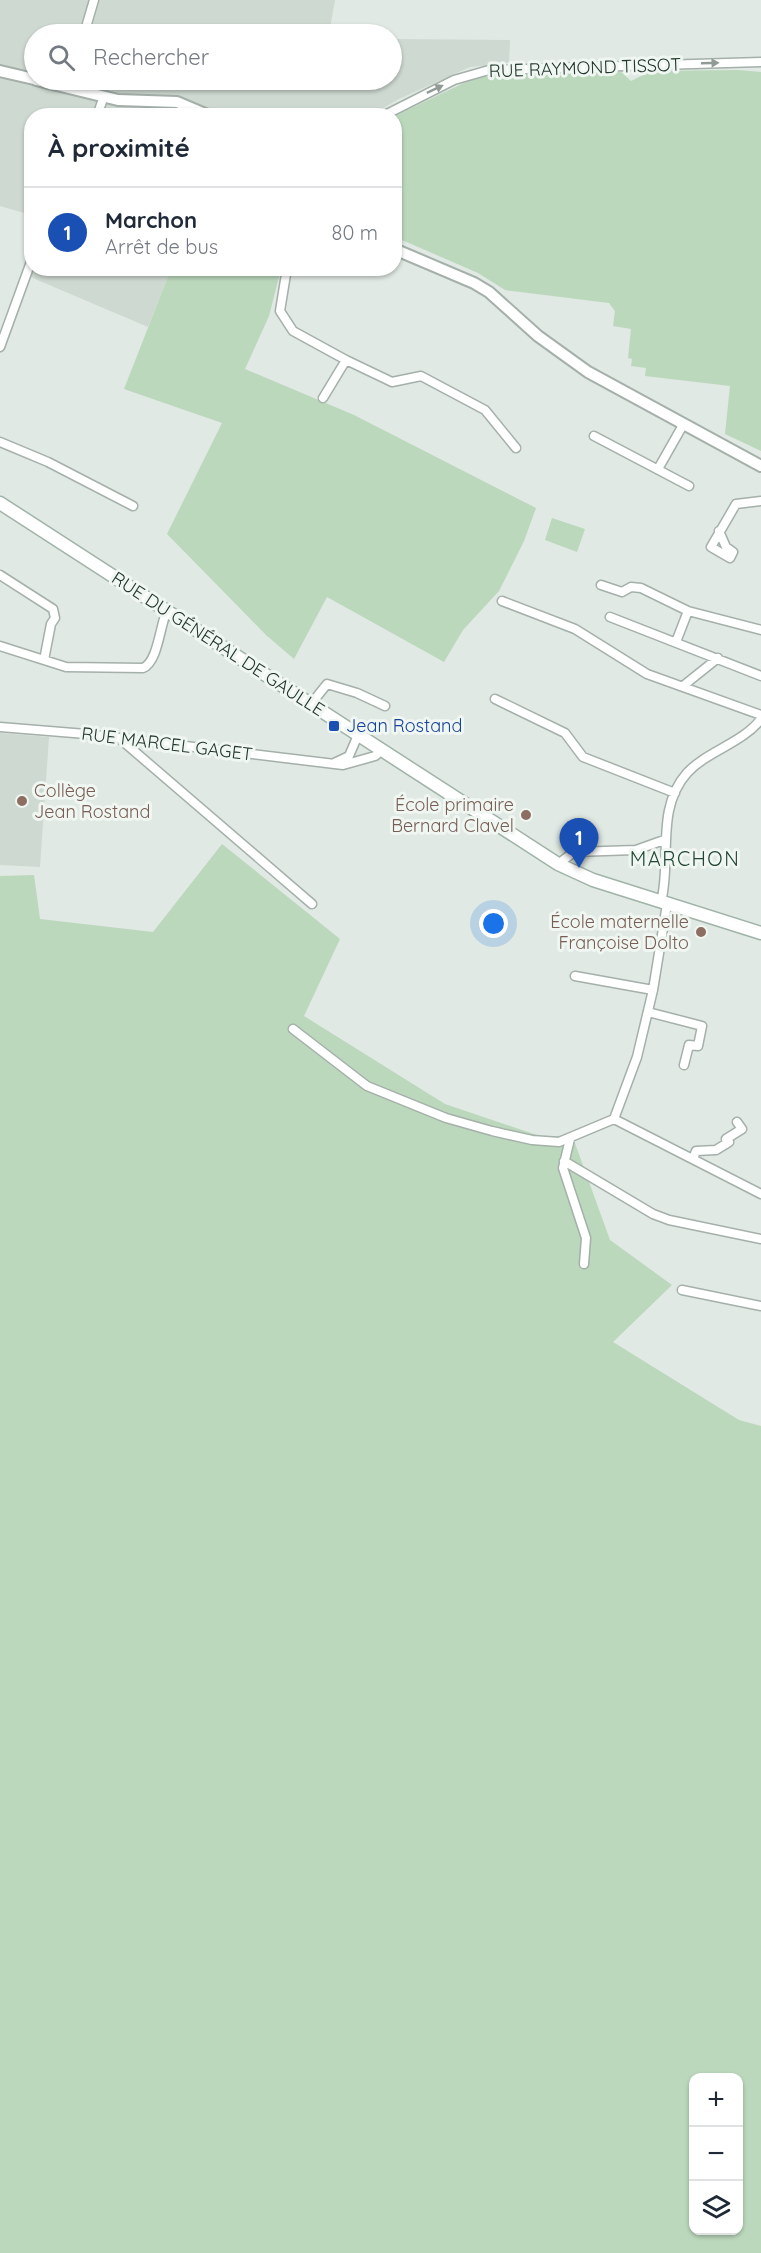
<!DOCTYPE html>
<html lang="fr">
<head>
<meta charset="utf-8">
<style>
	:root { --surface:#fff; --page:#f2f2f3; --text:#1f2937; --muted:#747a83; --line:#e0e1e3; --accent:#1a73e8 }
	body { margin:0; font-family:Quicksand,sans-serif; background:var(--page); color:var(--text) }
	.controls { position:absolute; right:18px; bottom:18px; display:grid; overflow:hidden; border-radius:12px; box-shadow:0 2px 4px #0004 }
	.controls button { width:54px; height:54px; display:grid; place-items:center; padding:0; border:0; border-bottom:2px solid var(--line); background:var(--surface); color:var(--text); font:30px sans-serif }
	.you { position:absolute; left:494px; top:924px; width:21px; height:21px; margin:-15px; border:4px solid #fff; border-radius:50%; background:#1a73e8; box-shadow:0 0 0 9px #1a73e833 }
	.badge { display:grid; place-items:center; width:39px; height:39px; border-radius:50%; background:var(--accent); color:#fff; font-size:20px; font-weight:700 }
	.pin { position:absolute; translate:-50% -50px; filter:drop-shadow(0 2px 3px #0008) }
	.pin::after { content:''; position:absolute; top:32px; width:21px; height:18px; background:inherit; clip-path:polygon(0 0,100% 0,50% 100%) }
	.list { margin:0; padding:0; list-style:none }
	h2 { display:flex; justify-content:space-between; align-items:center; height:78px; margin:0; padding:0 24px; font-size:26px }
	h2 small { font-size:20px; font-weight:400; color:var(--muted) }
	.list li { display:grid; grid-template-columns:39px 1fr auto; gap:18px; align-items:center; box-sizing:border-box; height:90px; padding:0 24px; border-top:2px solid var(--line) }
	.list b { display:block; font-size:22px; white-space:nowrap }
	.list p { margin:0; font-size:20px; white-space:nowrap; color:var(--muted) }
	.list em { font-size:20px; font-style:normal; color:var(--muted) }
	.icon { flex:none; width:33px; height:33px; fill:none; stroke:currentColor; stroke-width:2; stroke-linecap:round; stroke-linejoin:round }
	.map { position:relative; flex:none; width:761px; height:2253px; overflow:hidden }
	.search { position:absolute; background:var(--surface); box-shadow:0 2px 4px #0004; left:24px; top:24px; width:378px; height:66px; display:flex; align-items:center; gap:15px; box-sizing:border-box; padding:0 21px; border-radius:33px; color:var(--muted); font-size:22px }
	.panel { position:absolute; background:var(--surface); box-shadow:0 2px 4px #0004; left:24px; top:108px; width:378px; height:168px; border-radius:24px }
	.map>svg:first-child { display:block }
	.built { fill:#ced9d1 }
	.green { fill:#bbd8bc; fill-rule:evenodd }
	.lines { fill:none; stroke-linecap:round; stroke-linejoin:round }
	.minor-casing { stroke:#a4b0a9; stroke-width:11 }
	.tertiary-casing { stroke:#a4b0a9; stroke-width:14 }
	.secondary-casing { stroke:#a0b3a8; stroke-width:15 }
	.minor { stroke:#fff; stroke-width:8 }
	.tertiary { stroke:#fff; stroke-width:10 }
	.secondary { stroke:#fff; stroke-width:12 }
	.oneway { fill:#919b96 }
	.transit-dot { fill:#1a4fb4; stroke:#f0f6f1; stroke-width:2 }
	.education-dot { fill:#8d6e63; stroke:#f0f6f1; stroke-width:2 }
	.labels { text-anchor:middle; stroke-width:6; stroke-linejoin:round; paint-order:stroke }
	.street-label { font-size:18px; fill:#23372d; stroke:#f0f6f1 }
	.transit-label { font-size:18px; fill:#164399; stroke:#f0f6f1; text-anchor:start }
	.education-label { font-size:18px; fill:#785e54; stroke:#f0f6f1; text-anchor:end }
	.neighbourhood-label { font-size:20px; letter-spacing:1.5px; fill:#214734; stroke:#f0f6f1 }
</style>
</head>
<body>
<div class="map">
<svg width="761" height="2253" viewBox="0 0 761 2253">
	<rect width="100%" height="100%" fill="#e0e9e3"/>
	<path class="built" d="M0 0H335L329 34H34V80H392V39L510 40 509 63 470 67 399 99 371 115 32 116 31 215 0 206Z
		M32 268 171 269 148 327 28 276Z
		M0 733 49 737 40 867 0 865Z"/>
	<path class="green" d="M738 70 761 72V451L725 434 730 386 645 376 646 368 631 366 632 359 628 358 631 329 613 326 615 311 609 303 505 290 478 273 395 237V116L474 78 507 74 621 72 631 81 651 71Z
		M171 269H218L230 273 232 269H281L269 316 245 369 354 415 536 508 524 541 499 591 463 630 444 662 327 597 294 659 266 635 167 534 222 423 124 389Z
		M552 518 585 529 577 552 545 540Z
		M222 844 340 939 304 1016 445 1104 543 1137 572 1135 610 1240 672 1285 613 1342 739 1420 761 1426V2253H0V876L34 875 40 919 153 932ZM694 2078H738V2230H694Z"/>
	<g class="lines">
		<g class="minor-casing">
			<path id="minor" d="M84 34 94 0
				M97 116 104 96
				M383 116 454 80 489 70 761 62
				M287 268 280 311 293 331 346 360 392 382 421 376 485 410 516 448
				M0 347 32 259
				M323 398 346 360
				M594 436 689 486
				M0 442 48 462 133 506
				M658 469 683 425
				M719 531 726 547 733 552 730 558 711 547 736 504 761 501
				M0 575 53 609 55 618 51 624 44 660 66 667 143 668C158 662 160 625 167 610
				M601 585 622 592 631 587 641 588 688 611 761 630
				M502 601 575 629 647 674 761 715
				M610 617 761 676
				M676 642 688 611
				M0 646 44 660
				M683 686 718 658
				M495 699 565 733 583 757 675 793
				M311 704 327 684 357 693 385 706
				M0 727 86 734 343 765 375 756 382 750
				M119 738 312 904
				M334 763 349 756 358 735
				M558 864 574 852 636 850 664 840
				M661 902C672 860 655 809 687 773 707 751 743 743 761 719
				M667 904 653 990 637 1057 614 1119 761 1194
				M575 976 653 990
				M648 1012 702 1026 698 1046 689 1045 684 1065
				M293 1029 367 1086 446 1118 492 1131 532 1140 559 1142 614 1119
				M570 1139 563 1168 586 1238 584 1264
				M693 1159 696 1151 716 1150 729 1142 726 1139 742 1129 737 1122
				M564 1161 653 1214 669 1220 761 1239
				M682 1290 761 1306"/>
		</g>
		<g class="tertiary-casing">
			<path id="tertiary" d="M0 71 34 79
				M36 80 118 100 177 102 210 116
				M394 249 474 283 489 292 538 336 588 372 761 466"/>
		</g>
		<g class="secondary-casing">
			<path id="secondary" d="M0 503 558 864 593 880 761 933"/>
		</g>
		<use href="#minor" class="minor"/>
		<use href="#tertiary" class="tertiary"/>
		<use href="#secondary" class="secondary"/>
	</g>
	<defs><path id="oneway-solid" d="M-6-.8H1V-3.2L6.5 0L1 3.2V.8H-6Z" transform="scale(1.5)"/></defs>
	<g class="oneway">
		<use href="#oneway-solid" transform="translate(710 63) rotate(-2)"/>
		<use href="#oneway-solid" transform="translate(435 89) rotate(-25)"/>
	</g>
	<rect class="transit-dot" x="328" y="720" width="12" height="12" rx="3"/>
	<g class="education-dot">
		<circle cx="22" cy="801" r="6"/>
		<circle cx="526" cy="815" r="6"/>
		<circle cx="701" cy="932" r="6"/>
	</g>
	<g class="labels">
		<g class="street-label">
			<text transform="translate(585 68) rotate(-2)" y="6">RUE RAYMOND TISSOT</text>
			<text transform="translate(218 644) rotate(33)" y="6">RUE DU GÉNÉRAL DE GAULLE</text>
			<text transform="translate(167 744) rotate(7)" y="6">RUE MARCEL GAGET</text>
		</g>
		<g class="transit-label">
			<text x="346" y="732">Jean Rostand</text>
		</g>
		<g class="education-label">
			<text x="34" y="797" text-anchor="start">Collège<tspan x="34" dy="21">Jean Rostand</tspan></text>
			<text x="514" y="811">École primaire<tspan x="514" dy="21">Bernard Clavel</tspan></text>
			<text x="689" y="928">École maternelle<tspan x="689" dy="21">Françoise Dolto</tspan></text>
		</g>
		<g class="neighbourhood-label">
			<text x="685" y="866">MARCHON</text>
		</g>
	</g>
</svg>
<div class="controls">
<button>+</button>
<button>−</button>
<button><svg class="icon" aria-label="layers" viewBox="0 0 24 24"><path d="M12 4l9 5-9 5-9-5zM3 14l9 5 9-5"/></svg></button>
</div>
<div class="you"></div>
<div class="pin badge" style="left:579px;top:868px;background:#1a4fb4">1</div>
<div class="search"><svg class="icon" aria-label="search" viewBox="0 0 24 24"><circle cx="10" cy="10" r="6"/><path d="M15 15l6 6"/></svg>Rechercher</div>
<section class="panel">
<h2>À proximité<small></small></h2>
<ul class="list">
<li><span class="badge" style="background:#1a4fb4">1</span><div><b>Marchon</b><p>Arrêt de bus</p></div><em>80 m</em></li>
</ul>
</section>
</div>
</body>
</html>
